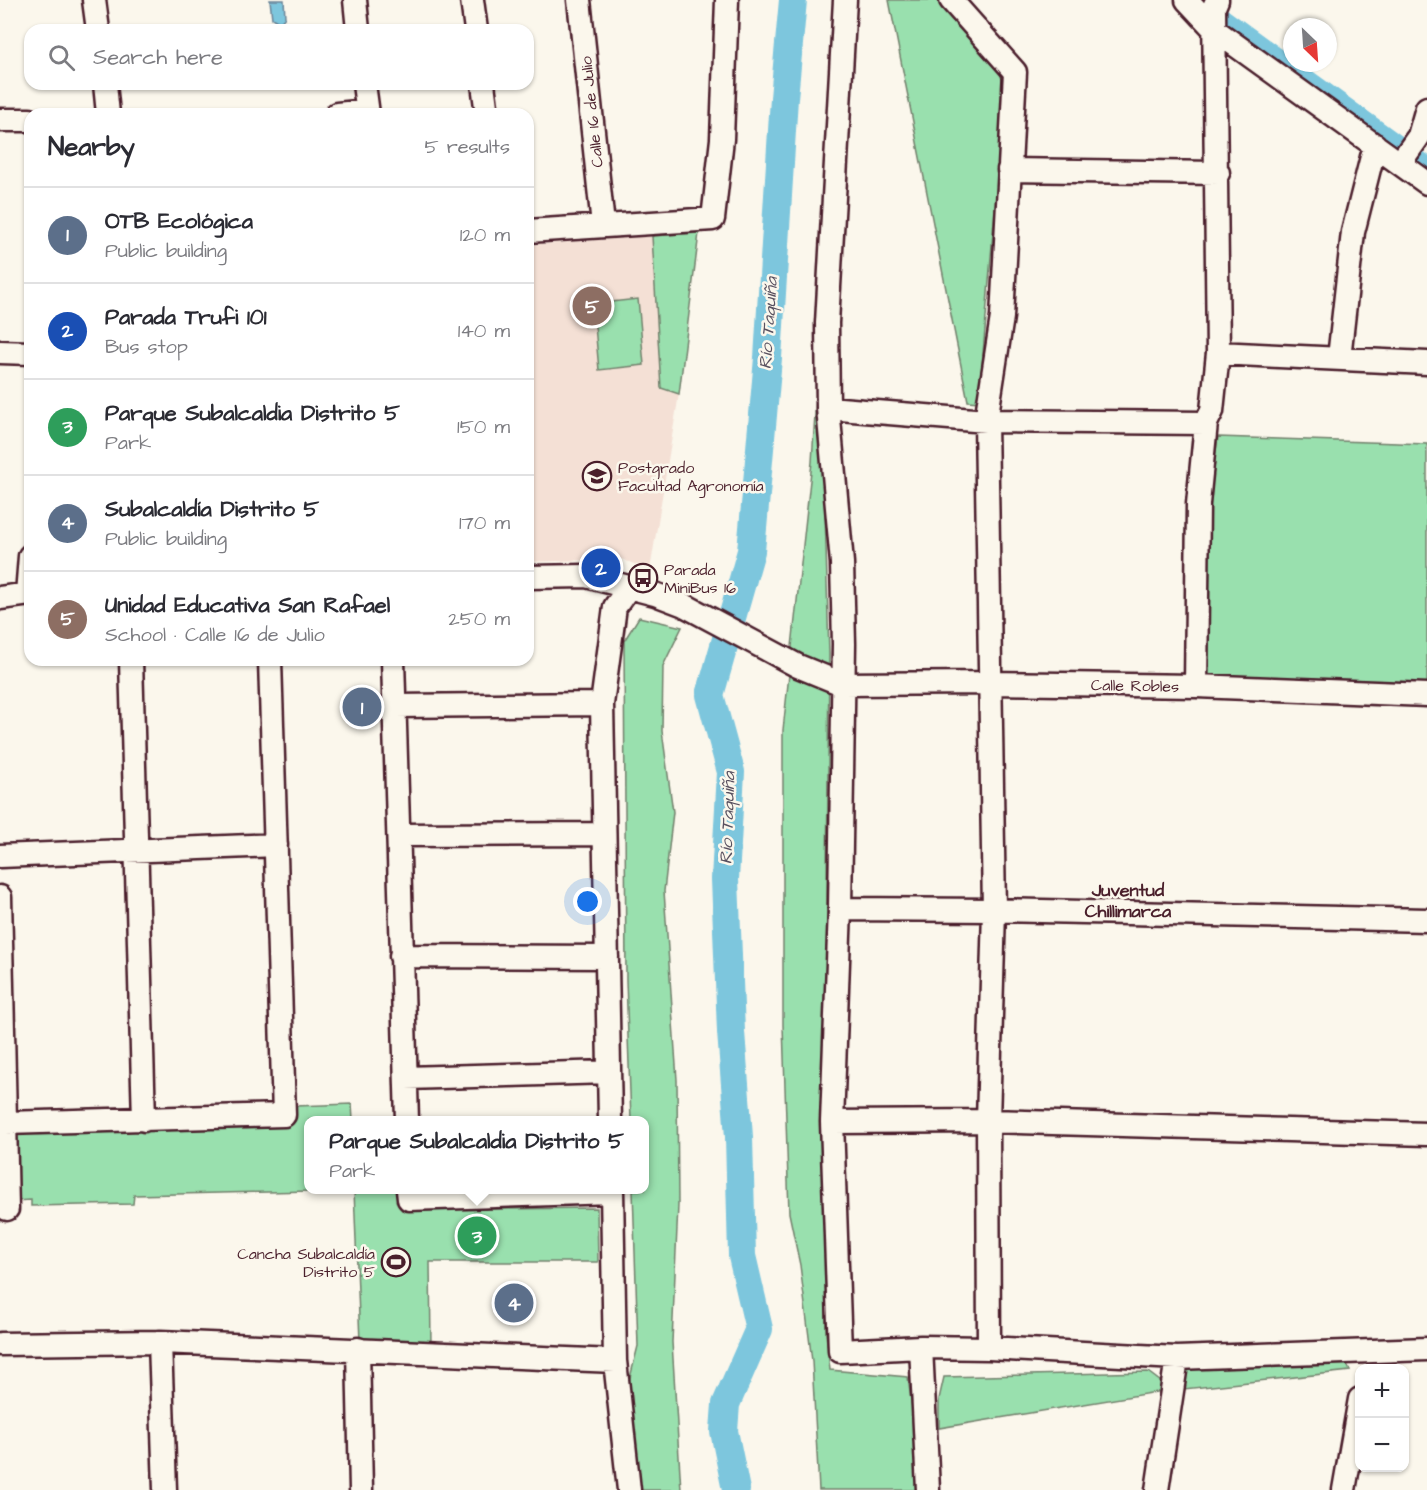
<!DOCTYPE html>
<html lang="en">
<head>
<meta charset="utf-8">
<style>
	:root { --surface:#fff; --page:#f2f2f3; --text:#2b2b33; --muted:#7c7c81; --line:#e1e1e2; --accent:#0f766e }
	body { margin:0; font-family:"Architects Daughter",sans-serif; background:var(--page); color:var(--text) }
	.controls { position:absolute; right:18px; bottom:18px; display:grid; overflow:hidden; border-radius:12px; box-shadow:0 2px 4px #0004 }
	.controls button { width:54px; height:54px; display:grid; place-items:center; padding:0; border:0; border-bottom:2px solid var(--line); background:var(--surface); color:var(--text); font:30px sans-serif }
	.compass { position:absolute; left:1283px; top:18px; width:54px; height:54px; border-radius:50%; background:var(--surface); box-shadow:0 2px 4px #0004; rotate:155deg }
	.you { position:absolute; left:588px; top:902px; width:21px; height:21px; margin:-15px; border:4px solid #fff; border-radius:50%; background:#1a73e8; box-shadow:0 0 0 9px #1a73e833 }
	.badge { display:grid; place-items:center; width:39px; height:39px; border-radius:50%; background:var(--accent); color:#fff; font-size:20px; font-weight:700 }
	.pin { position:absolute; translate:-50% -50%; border:3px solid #fff; box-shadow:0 2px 6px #0006 }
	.popup { position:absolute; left:304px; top:1116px; width:345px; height:78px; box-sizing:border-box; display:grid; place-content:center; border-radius:12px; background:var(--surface); filter:drop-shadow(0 2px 4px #0005); font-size:20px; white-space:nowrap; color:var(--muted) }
	.popup b { font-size:22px; color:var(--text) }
	.popup::after { content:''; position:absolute; left:50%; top:100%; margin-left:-12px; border:12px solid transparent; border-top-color:var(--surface) }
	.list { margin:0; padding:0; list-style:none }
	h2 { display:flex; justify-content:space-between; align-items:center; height:78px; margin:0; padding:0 24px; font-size:26px }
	h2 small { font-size:20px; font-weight:400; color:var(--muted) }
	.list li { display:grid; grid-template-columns:39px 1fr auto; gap:18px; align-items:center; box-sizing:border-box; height:96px; padding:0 24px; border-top:2px solid var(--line) }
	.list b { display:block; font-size:22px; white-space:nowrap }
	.list p { margin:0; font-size:20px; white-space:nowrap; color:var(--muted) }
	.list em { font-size:20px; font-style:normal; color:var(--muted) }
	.icon { flex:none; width:33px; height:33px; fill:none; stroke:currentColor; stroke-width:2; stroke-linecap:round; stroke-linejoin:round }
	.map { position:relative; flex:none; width:1427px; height:1490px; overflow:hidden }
	.search { position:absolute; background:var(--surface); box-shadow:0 2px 4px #0004; left:24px; top:24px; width:510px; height:66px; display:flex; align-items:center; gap:15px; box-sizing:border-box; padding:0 21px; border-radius:18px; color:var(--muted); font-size:22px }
	.panel { position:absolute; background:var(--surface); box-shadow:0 2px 4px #0004; left:24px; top:108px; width:510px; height:558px; border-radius:18px }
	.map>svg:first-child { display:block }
	.built { fill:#f4e0d5 }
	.green { fill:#99e0ae; stroke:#72806c; stroke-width:1.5 }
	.water { fill:#7dc6dd; stroke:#698396; stroke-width:1.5 }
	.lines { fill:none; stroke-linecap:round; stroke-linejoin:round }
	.canal { stroke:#7dc6dd; stroke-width:16 }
	.river { stroke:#7dc6dd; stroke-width:28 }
	.minor-casing { stroke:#4a1f2b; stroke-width:27 }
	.minor { stroke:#fbf7ec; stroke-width:22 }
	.labels { text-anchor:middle; stroke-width:5; stroke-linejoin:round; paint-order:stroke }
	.street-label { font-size:16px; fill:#4a1f2b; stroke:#fbf7ec }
	.poi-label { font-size:16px; fill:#4a1f2b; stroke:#fbf7ec; text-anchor:start }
	.water-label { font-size:18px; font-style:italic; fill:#595160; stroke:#fbf7ec }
	.neighbourhood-label { font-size:18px; font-weight:bold; fill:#4a1f2b; stroke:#fbf7ec }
</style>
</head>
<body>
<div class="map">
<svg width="1427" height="1490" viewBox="0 0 1427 1490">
	<rect width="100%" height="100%" fill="#fbf7ec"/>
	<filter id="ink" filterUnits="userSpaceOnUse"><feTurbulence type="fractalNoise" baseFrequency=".0167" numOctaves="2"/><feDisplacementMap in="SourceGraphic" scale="12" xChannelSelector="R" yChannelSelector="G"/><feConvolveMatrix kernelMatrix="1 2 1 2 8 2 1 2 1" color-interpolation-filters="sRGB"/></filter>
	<g filter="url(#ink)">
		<path class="built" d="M652 236 661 387 679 394 650 570 621 559 528 562V245Z"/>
		<path class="green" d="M889 0H941L998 68 1005 87 979 402 968 401Z
			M699 233 679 394 661 388 652 236Z
			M638 299 644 365 599 370 593 304Z
			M820 333 829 654 825 1117 826 1334 830 1370 908 1377 917 1449 919 1490H819L812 1361 800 1265 789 1213 783 1025V730L812 462Z
			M1218 437 1427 444V683L1205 676C1205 596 1206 517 1218 437Z
			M639 617 682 627 663 666 662 731 673 812 664 891 677 1080 678 1205 672 1342 681 1490H636L626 1394 638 1346 633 1190H645V1120H631L626 980 624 641Z
			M352 1104 353 1120H309V1190H401L402 1210 597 1208 598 1262H430L431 1345 360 1342 354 1190 134 1195 133 1204 31 1206V1200L14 1201 13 1140 25 1130 288 1123 295 1106Z
			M1347 1364 1350 1371 1184 1389 1187 1368Z
			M1148 1372 1161 1382 1163 1391 939 1428V1399L944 1377Z"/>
		<path class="water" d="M270 0H284L285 17 280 23 272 18Z"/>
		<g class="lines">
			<path class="canal" d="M1209 2 1224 17 1427 164"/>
			<path class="river" d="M736 1490 724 1431 726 1404 759 1329 742 1256 739 1137 731 1032 725 879 731 772 710 695 751 551 768 358 784 98 793 0"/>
			<g class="minor-casing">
				<path id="minor" d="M94 0 98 30
					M355 0 358 30
					M472 0 476 30
					M579 0 603 225
					M845 0 827 323 828 408 842 563 844 644 840 909 832 1122 840 1351 921 1347 989 1348 1177 1358 1427 1349
					M951 0 1015 72 1002 317 986 421 994 910 988 1121 989 1348
					M1187 0 1216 31 1427 183
					M105 84 108 114
					M364 84 368 114
					M483 84 487 114
					M337 114 367 111
					M0 120H30
					M1400 163 1419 136 1427 108
					M1009 170 1218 173
					M528 231 713 219 722 139 727 0
					M0 352 30 353
					M1218 353 1427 363
					M1339 358 1353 232 1375 145
					M828 408 986 421 1206 423
					M528 577 586 576 655 594 684 605 798 666 842 684 989 683 1196 686 1427 695
					M27 594 30 556
					M0 598 30 594
					M131 660 144 1120
					M393 660 407 1120
					M1196 686 1198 504 1206 423 1212 411 1218 353 1214 7 1217 0
					M396 706 602 704
					M399 835 604 834
					M0 856 276 845
					M0 897 7 1209
					M840 909 994 910 1427 920
					M401 956 607 957
					M406 1078 609 1072
					M610 1120 602 704 615 607 629 587
					M832 1122 988 1121 1427 1134
					M6 1123 284 1115 270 660
					M408 1190 409 1199 612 1192
					M612 1190 615 1361 629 1490
					M160 1342 165 1490
					M0 1344 160 1342 615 1361
					M921 1347 928 1490
					M358 1349 361 1490
					M1157 1490 1177 1358
					M1344 1490 1360 1399"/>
			</g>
			<use href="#minor" class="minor"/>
		</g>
	</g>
	<defs>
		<g id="university-ring" transform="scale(1.5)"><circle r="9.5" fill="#fbf7ec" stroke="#4a1f2b" stroke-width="1.5"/><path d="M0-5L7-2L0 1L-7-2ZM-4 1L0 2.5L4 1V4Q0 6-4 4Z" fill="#4a1f2b"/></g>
		<g id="bus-ring" transform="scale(1.5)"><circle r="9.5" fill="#fbf7ec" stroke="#4a1f2b" stroke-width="1.5"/><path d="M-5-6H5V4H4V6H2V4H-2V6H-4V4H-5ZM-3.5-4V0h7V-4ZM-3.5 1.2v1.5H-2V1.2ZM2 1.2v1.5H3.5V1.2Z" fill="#4a1f2b"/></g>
		<g id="stadium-ring" transform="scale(1.5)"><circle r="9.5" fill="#fbf7ec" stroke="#4a1f2b" stroke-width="1.5"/><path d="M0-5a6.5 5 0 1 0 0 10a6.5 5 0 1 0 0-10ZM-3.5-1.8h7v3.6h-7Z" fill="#4a1f2b"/></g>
	</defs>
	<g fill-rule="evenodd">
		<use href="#university-ring" x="597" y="476"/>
		<use href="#bus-ring" x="643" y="578"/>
		<use href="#stadium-ring" x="396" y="1262"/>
	</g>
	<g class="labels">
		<g class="street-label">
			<text transform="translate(591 112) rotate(-96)" y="6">Calle 16 de Julio</text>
			<text transform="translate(1135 685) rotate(1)" y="6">Calle Robles</text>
		</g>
		<g class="poi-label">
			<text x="618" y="473">Postgrado<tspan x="618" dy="18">Facultad Agronomía</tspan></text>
			<text x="664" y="575">Parada<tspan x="664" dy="18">MiniBus 16</tspan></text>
			<text x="375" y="1259" text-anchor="end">Cancha Subalcaldía<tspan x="375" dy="18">Distrito 5</tspan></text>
		</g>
		<g class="water-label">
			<text transform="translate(768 323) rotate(-86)" y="6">Río Taquiña</text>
			<text transform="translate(727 818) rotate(-88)" y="6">Río Taquiña</text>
		</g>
		<g class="neighbourhood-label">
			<text x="1128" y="896">Juventud<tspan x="1128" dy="21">Chillimarca</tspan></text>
		</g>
	</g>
</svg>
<div class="controls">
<button>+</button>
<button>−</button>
</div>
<svg class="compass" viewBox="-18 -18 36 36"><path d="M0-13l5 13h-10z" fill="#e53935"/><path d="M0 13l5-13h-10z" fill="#7c7c81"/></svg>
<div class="you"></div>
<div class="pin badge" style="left:362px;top:707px;background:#5c6f8a">1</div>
<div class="pin badge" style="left:601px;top:568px;background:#1a4fb4">2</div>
<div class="pin badge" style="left:477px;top:1236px;background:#2e9e5b">3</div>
<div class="popup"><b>Parque Subalcaldia Distrito 5</b>Park</div>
<div class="pin badge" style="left:514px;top:1303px;background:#5c6f8a">4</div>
<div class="pin badge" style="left:592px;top:306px;background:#8d6e63">5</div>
<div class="search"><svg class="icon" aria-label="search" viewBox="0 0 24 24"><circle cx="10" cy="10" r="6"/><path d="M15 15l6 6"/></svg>Search here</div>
<section class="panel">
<h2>Nearby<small>5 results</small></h2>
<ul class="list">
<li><span class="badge" style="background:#5c6f8a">1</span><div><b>OTB Ecológica</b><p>Public building</p></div><em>120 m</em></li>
<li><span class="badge" style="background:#1a4fb4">2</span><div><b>Parada Trufi 101</b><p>Bus stop</p></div><em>140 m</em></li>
<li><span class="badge" style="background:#2e9e5b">3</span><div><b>Parque Subalcaldia Distrito 5</b><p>Park</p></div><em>150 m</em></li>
<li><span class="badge" style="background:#5c6f8a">4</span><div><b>Subalcaldía Distrito 5</b><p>Public building</p></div><em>170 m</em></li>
<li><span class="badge" style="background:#8d6e63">5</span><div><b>Unidad Educativa San Rafael</b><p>School · Calle 16 de Julio</p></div><em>250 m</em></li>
</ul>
</section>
</div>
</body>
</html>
